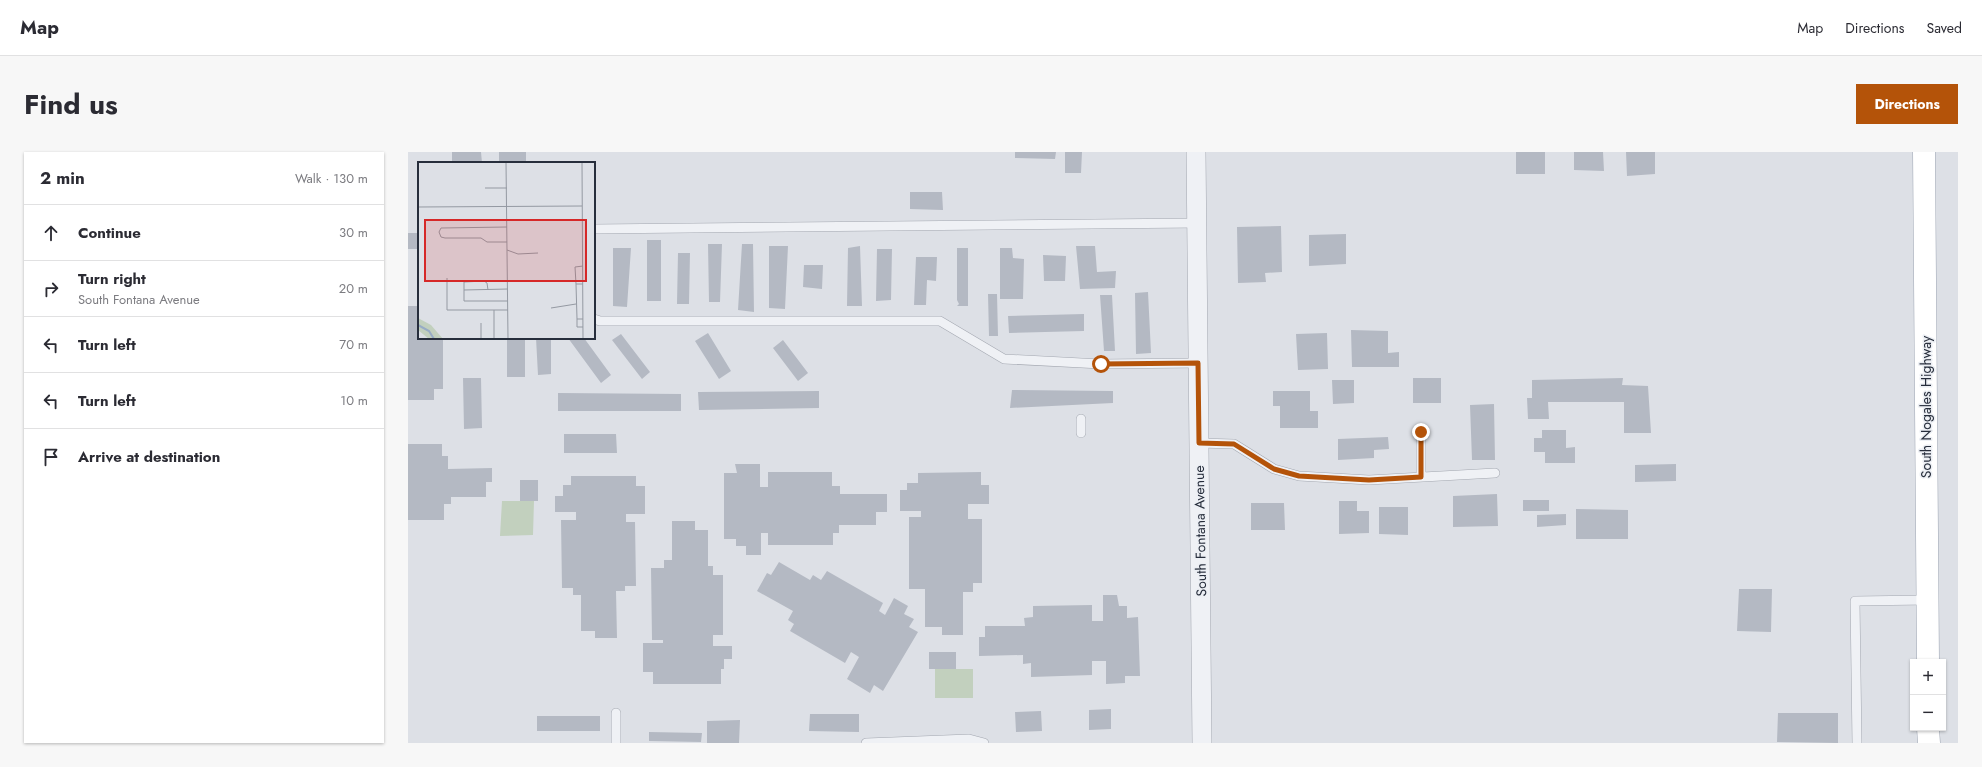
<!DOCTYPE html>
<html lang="en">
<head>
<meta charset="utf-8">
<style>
	:root { --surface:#fff; --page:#f7f7f7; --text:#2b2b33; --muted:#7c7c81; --line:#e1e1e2; --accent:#b45309 }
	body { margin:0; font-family:Jost,sans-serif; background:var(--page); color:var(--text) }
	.controls { position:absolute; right:12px; bottom:12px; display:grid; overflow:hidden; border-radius:0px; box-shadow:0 1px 3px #0004 }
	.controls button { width:36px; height:36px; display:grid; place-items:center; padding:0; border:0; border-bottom:1px solid var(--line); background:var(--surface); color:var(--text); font:20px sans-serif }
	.stop { position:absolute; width:12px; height:12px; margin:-9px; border:3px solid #b45309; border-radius:50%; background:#fff }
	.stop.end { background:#b45309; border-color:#fff; box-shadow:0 1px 4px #0008 }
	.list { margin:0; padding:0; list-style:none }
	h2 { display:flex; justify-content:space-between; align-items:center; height:52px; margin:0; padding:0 16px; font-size:17px }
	h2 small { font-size:13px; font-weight:400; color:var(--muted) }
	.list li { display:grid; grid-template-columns:26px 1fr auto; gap:12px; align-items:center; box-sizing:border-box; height:56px; padding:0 16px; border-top:1px solid var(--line) }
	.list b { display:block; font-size:15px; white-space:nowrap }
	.list p { margin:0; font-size:13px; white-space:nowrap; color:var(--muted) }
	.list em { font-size:13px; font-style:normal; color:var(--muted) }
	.icon { flex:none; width:22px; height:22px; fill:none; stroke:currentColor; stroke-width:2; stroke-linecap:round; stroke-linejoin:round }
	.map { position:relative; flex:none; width:1550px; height:591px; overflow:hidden; border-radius:0px }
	header { display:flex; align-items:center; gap:24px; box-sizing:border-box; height:56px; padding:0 20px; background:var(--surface); border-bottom:1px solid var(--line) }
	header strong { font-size:19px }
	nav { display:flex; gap:22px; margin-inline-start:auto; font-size:14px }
	.intro { display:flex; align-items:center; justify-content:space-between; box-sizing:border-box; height:96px; padding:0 24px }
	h1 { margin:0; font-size:28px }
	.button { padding:10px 18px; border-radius:0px; background:var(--accent); color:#fff; font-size:14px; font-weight:700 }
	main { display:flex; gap:24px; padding:0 24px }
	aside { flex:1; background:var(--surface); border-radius:0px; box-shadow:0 1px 3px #0004 }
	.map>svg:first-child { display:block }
	.green { fill:#c2d0be }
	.building { fill:#b4b9c3 }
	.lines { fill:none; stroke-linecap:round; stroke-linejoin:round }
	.service-casing { stroke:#a3a7b0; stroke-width:10 }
	.minor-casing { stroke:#a3a7b0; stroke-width:20 }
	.primary-casing { stroke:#9ca4b2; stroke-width:23 }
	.service { stroke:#eff1f5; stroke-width:9 }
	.minor { stroke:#eff1f5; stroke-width:19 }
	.primary { stroke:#fff; stroke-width:22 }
	.route { stroke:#b45309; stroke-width:5 }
	.labels { text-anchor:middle; stroke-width:3; stroke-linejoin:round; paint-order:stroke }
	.street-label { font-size:14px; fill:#272e3c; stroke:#eceff4 }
	.inset-river { fill:none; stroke:#98acc6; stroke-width:2 }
	.inset-road { fill:none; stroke:#9499a2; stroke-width:1 }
	.view { fill:#d62828; fill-opacity:0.15; stroke:#d62828; stroke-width:2 }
	.inset-edge { fill:none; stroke:#272e3c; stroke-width:2 }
</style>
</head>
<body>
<header>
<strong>Map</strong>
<nav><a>Map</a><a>Directions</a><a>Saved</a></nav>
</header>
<div class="intro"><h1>Find us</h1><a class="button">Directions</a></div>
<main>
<aside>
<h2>2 min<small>Walk · 130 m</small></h2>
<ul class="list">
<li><svg class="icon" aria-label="ahead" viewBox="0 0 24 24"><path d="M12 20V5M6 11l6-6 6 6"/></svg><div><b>Continue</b></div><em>30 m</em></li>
<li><svg class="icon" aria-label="right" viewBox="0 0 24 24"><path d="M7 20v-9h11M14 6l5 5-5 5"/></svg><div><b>Turn right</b><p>South Fontana Avenue</p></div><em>20 m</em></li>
<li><svg class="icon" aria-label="left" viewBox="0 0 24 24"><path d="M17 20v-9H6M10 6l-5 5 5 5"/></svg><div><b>Turn left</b></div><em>70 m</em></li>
<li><svg class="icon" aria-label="left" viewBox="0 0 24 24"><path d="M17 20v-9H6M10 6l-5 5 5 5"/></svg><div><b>Turn left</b></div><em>10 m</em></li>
<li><svg class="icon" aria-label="arrive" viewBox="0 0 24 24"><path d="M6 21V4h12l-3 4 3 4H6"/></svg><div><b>Arrive at destination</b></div></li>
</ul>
</aside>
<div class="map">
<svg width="1550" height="591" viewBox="0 0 1550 591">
	<rect width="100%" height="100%" fill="#dde0e6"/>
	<path class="green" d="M94 349H126L125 383 92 384Z
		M527 517H565V546H527Z"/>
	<path class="building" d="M44 0H73L74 11H44Z
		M91 0H118V11H91Z
		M607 0H648L647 7 607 6Z
		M657 0H674L673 21H657Z
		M1108 0H1137V22H1108Z
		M1166 0H1195L1196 19 1166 18Z
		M1218 0H1247V22L1219 24Z
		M502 40H534L535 58 502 57Z
		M873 74 874 120 857 121 858 130 830 131 829 75Z
		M0 81H11V97H0Z
		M938 82V112L901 114V83Z
		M239 88H253V149H239Z
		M300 92H314L312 150H301Z
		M334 92H345L346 160 330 158Z
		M361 94H380L377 157 361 156Z
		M452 94 454 154H439L440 96Z
		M668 94H687L689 120 708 119 707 136 672 137Z
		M186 96H188L187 145H186Z
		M205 96H223L219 155 205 154Z
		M549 96H560V154H549L551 152 549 148Z
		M592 96H604L605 106 616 107 615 147H592Z
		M469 97H484L483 148 468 149Z
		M270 101H282L281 152H269Z
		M635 103 658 104 657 129H636Z
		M508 105H529L528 129 519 128 518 153H506Z
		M396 113H415L414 137 395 135Z
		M740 140 743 201 728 202 727 141Z
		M580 142H589L590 184H581Z
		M692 143H704L707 199H696Z
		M0 154H11V186H35V237H26V248H0Z
		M676 162V179L601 181 600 164Z
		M943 178 980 179V201L991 200V215H944Z
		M300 181 323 219 311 227 287 189Z
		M919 181 920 217 890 218 888 182Z
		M213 182 242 220 234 227 204 188Z
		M99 186H117V225H99Z
		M128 186H143V222L130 223Z
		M160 186H176L203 223 193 231Z
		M375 188 400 221 390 229 365 196Z
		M55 226H73L74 276 56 277Z
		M1005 226H1033V251H1005Z
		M1215 226 1214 233 1240 234 1243 281H1216V250H1140L1141 267H1120L1119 246H1124V228Z
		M924 228H946V251L925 252Z
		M604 238 705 239V251L602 256Z
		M411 239V256L291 258 290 240Z
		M865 239H902V259H910V276H872V254H865Z
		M150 241 273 242V259H150Z
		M1086 252 1087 308H1064L1062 253Z
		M1134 278H1158V296L1167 295V311H1137V300H1126V286H1134Z
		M156 282H208L209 301H156Z
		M980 285 981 297 966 298V306L930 308V287Z
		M0 292H34V304H40V317L84 316V330H78V345H43V352H36V368H0Z
		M327 312H352V335H360V320H424V334H432V342H479V360H468V373H431V381H425V393H360V381H353V403H338V394H328V387H316V321H329Z
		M1268 312V329L1227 330V313Z
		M573 320V333H581V352H560V367H574V431H565V440H555V483H534V475H517V437H501V365H513V359H492V338H499V331H510V321Z
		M163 324H228V334H237V362H218V370H227L228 434H217V439H208L209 486H187V479H173V443H165V436H154L153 368H168V360H147V344H155V333H163Z
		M112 328H130V349H112Z
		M1089 342 1090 374 1045 375V344Z
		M1115 348H1141V359H1115Z
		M931 349H949V359H961V381L931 382Z
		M843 351H876L877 378H843Z
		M971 355H1000V383L971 382Z
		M1168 357 1220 358V387H1168Z
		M1158 362V373L1129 375V363Z
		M264 369H287V378H300V414H305V423H315V483H305V494H324V507H316V517H313V532H245V520H235V491H255V488H244L243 416H256V408H264Z
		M371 410 402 428 405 423 413 428 419 419 475 451 471 459 477 463 486 446 500 454 496 462 506 467 501 475 510 480 475 539 466 533 462 541 439 527 451 505 443 500 437 511 382 479 386 472 380 468 385 459 349 439 359 421 363 423Z
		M1331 437H1364L1363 480 1329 479Z
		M695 443H709L711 454H719V466L730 465 732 524H717V531L698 532V509H684V523L623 525V511L615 512V503L571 504V485H577V474H617L616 466 625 465V454L684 453V469H695Z
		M521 500H548V517H521Z
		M703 557V577L681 578V558Z
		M633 559 634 579 608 580 607 560Z
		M1370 561H1430V591L1369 590Z
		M402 562H451V580L401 579Z
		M129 564H192V579H129Z
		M332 568 331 591H299V569Z
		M241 580 294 581 293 590 241 589Z"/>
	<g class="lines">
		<g class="service-casing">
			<path id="service" d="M186 77 789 71
				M186 167 192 169H532L596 207 693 212 790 211
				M1013 279V325
				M673 281V267
				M791 291 826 292 866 317 891 324 961 328 1087 321
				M208 561V591
				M458 591 561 587 576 591
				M1449 591 1447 449 1519 448"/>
		</g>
		<g class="minor-casing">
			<path id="minor" d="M788 0 794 591"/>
		</g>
		<g class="primary-casing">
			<path id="primary" d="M1516 0 1520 510
				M1520 576 1521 591"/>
		</g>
		<use href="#service" class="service"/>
		<use href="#minor" class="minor"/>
		<use href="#primary" class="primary"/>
	</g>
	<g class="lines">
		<path class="route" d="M693 212 790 211 791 291 826 292 866 317 891 324 961 328 1013 325V280"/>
	</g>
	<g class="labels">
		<g class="street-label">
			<text transform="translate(1518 255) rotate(-90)" y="5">South Nogales Highway</text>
			<text transform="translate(792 379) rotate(-91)" y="5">South Fontana Avenue</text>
		</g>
	</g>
	<g transform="translate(10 10)">
		<rect width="177" height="177" fill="#dde0e6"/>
		<path d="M0 156 13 163 25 177H11L0 168Z" fill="#c2d0be"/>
		<path class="inset-river" d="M0 163 11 169 16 177"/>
		<path class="inset-road" d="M88 0 90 177M164 0 165 177M67 26H89M0 45 164 44M89 65 23 66 21 70 23 75 27 76H63L69 80H89M89 88 100 92 120 91M29 116V148H90M158 122 157 105 165 104M165 122H158L159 157H165M90 127 46 128V139H90M46 128V120L66 119 69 121 70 128M133 146 158 142M76 148V177M159 157V165H165M63 161V177"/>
		<path class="view" d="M7 58H168V119H7Z"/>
		<rect width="177" height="177" class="inset-edge"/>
	</g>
</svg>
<div class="controls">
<button>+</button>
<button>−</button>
</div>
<div class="stop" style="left:693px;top:212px"></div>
<div class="stop end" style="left:1013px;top:280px"></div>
</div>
</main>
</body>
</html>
